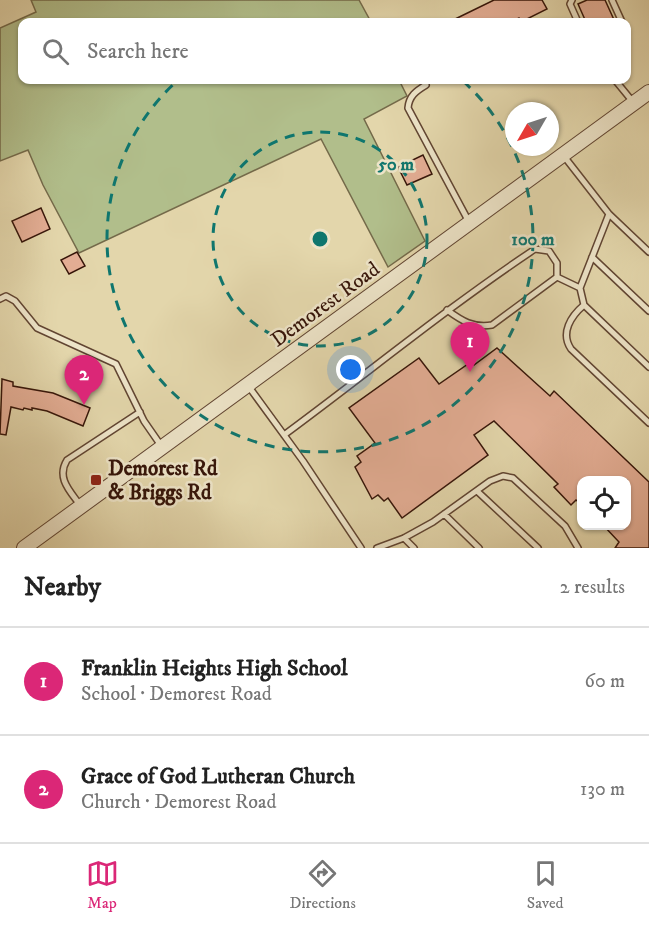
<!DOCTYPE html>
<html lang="en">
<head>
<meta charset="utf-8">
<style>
	:root { --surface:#fff; --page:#f6f6f6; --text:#222; --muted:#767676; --line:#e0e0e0; --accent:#db2777 }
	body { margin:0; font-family:"IM FELL DW Pica",serif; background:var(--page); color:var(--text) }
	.controls { position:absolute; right:18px; bottom:18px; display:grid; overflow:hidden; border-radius:12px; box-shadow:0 2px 4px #0004 }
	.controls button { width:54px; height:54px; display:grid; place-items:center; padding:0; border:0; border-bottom:2px solid var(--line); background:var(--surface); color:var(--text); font:30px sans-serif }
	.compass { position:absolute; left:505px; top:102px; width:54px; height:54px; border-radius:50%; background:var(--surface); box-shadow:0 2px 4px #0004; rotate:231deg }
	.you { position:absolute; left:351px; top:370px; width:21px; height:21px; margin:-15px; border:4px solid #fff; border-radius:50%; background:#1a73e8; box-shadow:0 0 0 9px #1a73e833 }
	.badge { display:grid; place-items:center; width:39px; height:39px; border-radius:50%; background:var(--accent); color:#fff; font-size:20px; font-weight:700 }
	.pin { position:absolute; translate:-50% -50px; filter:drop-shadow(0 2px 3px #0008) }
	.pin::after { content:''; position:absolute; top:32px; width:21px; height:18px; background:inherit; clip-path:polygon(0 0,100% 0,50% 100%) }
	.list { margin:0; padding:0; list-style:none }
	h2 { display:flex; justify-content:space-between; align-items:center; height:78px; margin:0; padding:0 24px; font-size:26px }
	h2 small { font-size:20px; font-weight:400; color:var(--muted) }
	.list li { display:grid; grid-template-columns:39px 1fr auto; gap:18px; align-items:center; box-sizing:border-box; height:108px; padding:0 24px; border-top:2px solid var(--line) }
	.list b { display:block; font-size:22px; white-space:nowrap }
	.list p { margin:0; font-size:20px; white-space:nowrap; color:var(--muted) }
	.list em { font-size:20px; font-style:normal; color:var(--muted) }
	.icon { flex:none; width:33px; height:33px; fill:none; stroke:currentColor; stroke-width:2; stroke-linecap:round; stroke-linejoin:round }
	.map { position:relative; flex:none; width:649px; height:548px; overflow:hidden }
	.search { position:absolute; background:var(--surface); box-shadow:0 2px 4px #0004; left:18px; right:18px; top:18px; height:66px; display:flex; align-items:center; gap:15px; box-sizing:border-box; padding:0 21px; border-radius:12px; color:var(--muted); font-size:22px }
	.sheet { height:294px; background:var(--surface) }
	nav { display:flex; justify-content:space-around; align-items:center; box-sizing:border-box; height:84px; border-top:2px solid var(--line); background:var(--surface); font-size:16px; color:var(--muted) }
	nav a { display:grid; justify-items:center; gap:3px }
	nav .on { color:var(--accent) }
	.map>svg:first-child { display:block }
	.green { fill:#b1be8b; stroke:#746a4a; stroke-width:1.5 }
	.building { fill:#e4ae95; stroke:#361509; stroke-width:1.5 }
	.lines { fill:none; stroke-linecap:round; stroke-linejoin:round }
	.service-casing { stroke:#614532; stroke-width:8 }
	.tertiary-casing { stroke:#614532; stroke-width:16 }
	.service { stroke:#ede4c8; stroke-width:5 }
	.tertiary { stroke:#ede4c8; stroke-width:14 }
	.ring { fill:none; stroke:#0f766e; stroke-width:3; stroke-dasharray:10 8 }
	.poi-dot { fill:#8f2418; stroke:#ede4c8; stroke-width:2 }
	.labels { text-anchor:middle; stroke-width:5; stroke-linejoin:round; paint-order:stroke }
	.street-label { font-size:21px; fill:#361509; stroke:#ede4c8 }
	.poi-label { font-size:21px; font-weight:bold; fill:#361509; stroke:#ede4c8; text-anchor:start }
	.centre { fill:#0f766e; stroke:#ede4c8; stroke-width:3 }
	.ring-label { font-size:18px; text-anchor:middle; font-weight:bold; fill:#0f766e; stroke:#ede4c8; stroke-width:5; stroke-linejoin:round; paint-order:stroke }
</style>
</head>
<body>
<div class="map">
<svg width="649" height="548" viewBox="0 0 649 548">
	<rect width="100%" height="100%" fill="#e3d6ab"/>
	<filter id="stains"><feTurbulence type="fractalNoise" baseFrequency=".00333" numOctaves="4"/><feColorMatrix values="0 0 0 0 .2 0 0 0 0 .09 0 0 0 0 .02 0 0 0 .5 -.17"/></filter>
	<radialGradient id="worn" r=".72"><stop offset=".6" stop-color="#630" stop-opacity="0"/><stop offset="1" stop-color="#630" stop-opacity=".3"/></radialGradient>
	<path class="green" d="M31 0H359L371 22H22V80H399L407 96 364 119 425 241 388 267 321 139 79 253 43 185 28 150 0 161V28L36 12Z"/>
	<path class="building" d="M494 0H542L547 9 521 22 519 18 511 22H449Z
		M587 0H605L615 22H586L578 4Z
		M423 155 432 174 407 185 398 167Z
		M41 208 50 229 22 242 12 221Z
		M77 252 85 266 69 274 61 260Z
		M497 348 550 396 554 391 649 482V548H615L619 542 603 525H627V480H582V505L576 500 571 505 554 487 558 484 494 421 474 435 488 455 402 518 388 498 384 501 378 495 372 499 355 467 361 462 357 456 375 443 349 408 419 358 439 384 471 362 474 365Z
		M2 379 13 382V386L53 393 90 408 83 426 47 411 32 408V410L24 408 23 410 11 407 6 435 0 434Z"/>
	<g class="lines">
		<g class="service-casing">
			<path id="service" d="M572 0 570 4 578 22
				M612 0 622 22
				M615 80 633 102
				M426 85C416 91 409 96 408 108L469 222
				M563 155 609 214 649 252
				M592 257 649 311
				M580 288 584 305 649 367
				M0 299 6 296 15 301 37 328 116 364 144 421 162 447
				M584 305C571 316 560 333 571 349L649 423
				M447 310C462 321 473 328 492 325L557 277
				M249 387 303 461 361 548
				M284 435C368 373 448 307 535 249L549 251 557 263V277L580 288 609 214
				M477 491 538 548
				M80 505C70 491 56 478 67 460L140 412
				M444 514 479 548
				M404 538 414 548
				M377 548 404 538 433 522 490 481 503 476 513 478 565 526 578 548"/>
		</g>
		<g class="tertiary-casing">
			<path id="tertiary" d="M24 548 649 92"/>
		</g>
		<use href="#service" class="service"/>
		<use href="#tertiary" class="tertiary"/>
	</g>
	<g class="ring">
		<circle cx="320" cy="239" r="107"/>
		<path d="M463 81A213 213 0 1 1 177 81"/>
	</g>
	<rect class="poi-dot" x="90" y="474" width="12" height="12" rx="3"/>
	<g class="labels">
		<g class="street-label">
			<text transform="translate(325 304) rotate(-36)" y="7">Demorest Road</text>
		</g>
		<g class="poi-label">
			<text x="108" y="475">Demorest Rd<tspan x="108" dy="24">&amp; Briggs Rd</tspan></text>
		</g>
	</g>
	<circle cx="320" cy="239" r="9" class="centre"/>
	<g class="ring-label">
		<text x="396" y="170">50 m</text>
		<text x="533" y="245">100 m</text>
	</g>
	<rect width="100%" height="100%" filter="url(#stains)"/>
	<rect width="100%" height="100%" fill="url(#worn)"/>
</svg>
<div class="controls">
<button><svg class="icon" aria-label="locate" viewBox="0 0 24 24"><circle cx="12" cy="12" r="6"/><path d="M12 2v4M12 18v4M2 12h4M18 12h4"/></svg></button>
</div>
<svg class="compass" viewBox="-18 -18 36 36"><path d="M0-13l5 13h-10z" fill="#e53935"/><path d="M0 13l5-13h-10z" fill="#767676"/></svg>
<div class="you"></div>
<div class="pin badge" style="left:470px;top:372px">1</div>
<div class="pin badge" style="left:84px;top:405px">2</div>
<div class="search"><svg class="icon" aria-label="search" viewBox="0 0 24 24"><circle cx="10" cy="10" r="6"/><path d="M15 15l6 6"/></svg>Search here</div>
</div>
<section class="sheet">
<h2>Nearby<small>2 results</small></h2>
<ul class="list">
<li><span class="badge">1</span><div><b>Franklin Heights High School</b><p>School · Demorest Road</p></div><em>60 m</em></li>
<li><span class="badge">2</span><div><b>Grace of God Lutheran Church</b><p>Church · Demorest Road</p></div><em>130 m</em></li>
</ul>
</section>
<nav>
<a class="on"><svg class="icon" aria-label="map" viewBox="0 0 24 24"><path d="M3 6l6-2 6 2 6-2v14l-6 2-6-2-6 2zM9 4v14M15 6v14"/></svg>Map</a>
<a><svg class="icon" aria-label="directions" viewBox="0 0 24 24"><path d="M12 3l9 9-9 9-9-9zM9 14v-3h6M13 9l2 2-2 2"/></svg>Directions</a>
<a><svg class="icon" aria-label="saved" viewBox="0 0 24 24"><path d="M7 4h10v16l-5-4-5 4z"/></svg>Saved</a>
</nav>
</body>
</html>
